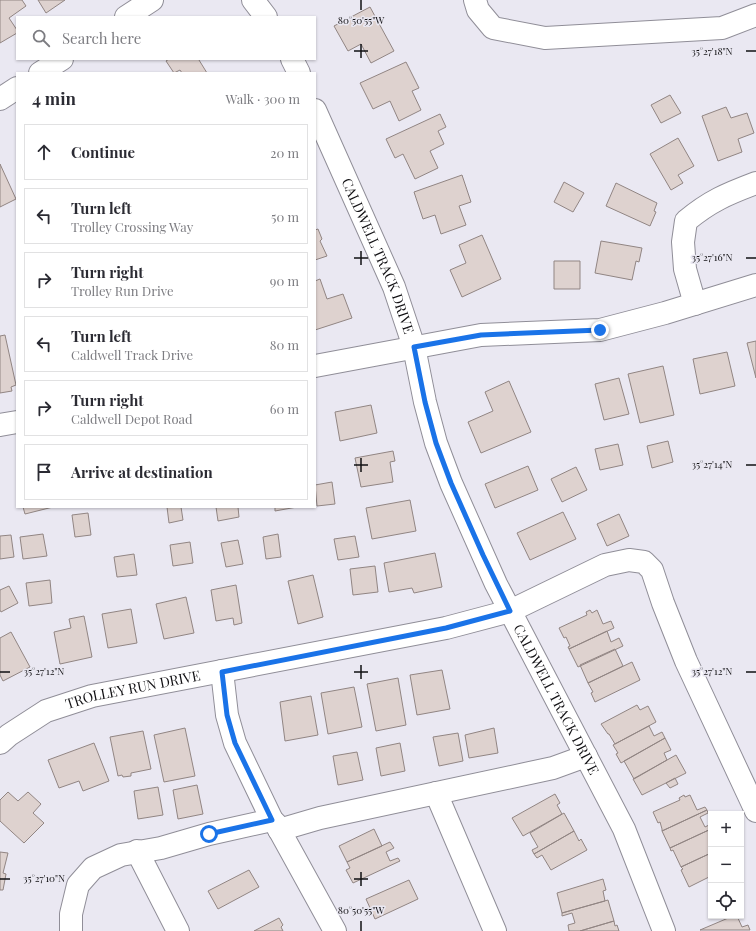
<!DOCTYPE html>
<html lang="en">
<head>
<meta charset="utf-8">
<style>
	:root { --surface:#fff; --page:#f2f2f3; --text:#2b2b33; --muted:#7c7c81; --line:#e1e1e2 }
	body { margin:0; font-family:"Playfair Display",serif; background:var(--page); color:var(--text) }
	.controls { position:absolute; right:12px; bottom:12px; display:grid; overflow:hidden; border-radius:0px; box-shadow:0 1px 3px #0004 }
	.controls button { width:36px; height:36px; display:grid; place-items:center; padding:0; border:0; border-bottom:1px solid var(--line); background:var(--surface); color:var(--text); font:20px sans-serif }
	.stop { position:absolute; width:12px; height:12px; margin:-9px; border:3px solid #1a73e8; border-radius:50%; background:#fff }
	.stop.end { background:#1a73e8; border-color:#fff; box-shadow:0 1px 4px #0008 }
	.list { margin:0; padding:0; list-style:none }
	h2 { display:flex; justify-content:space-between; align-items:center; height:52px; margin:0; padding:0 16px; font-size:17px }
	h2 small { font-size:13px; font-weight:400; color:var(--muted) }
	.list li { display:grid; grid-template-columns:26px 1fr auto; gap:12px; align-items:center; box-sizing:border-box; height:56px; margin:0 8px 8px; padding:0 8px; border:1px solid var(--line); border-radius:0px }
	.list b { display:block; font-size:15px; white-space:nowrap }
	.list p { margin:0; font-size:13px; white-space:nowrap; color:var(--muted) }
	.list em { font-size:13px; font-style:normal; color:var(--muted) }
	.icon { flex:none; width:22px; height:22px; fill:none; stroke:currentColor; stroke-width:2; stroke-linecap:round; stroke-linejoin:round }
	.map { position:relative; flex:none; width:756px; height:931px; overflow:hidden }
	.search { position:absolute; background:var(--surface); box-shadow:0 1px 3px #0004; left:16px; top:16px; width:300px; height:44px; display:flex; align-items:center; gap:10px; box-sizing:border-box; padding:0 14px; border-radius:0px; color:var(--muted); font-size:15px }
	.panel { position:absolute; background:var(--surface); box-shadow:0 1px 3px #0004; left:16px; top:72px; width:300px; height:436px; border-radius:0px }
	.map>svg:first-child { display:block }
	.building { fill:#ded2cf; stroke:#918583 }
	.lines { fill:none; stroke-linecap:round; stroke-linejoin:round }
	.minor-casing { stroke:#908e98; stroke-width:24 }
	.minor { stroke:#fff; stroke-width:22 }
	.route { stroke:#1a73e8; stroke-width:5 }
	.ticks { fill:none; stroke:#111013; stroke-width:1.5 }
	.labels { text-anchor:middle; stroke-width:3; stroke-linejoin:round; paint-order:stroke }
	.street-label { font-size:14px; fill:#111013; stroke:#eae8f2 }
	.ticks-label { font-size:10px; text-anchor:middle; fill:#111013; stroke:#eae8f2; stroke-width:3; stroke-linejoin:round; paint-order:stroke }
</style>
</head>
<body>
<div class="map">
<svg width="756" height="931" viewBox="0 0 756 931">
	<rect width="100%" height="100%" fill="#eae8f2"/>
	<path class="building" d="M0 0H22L26 6 9 18 17 30V33L0 43Z
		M38 0H65L46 13Z
		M370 7 394 51 371 63 361 44 348 51 334 26Z
		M169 59H200L199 60 207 73H182L180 70 174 73 166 61Z
		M406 62 419 88 412 91 421 110 399 121 390 101 373 109 360 83Z
		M670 95 681 113 661 123 651 105Z
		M726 107 731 118 747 113 754 133 738 139 742 152 718 161 702 116Z
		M440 114 446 127 438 131 444 144 430 151 438 168 415 179 403 154 395 158 386 139Z
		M678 138 694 166 678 175 683 183 671 190 650 154Z
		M0 164 16 199 0 207Z
		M462 175 471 202 459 206 466 225 441 234 435 215 423 219 414 192Z
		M564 182 584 193 573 212 554 202Z
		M616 183 657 203 654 211 656 212 650 226 606 206Z
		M318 229 322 239 320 241 327 256 315 260V230Z
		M482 235 501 279 462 297 450 270 466 263 459 245Z
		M601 241 642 248 639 262 636 261 632 280 595 273Z
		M554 261H580V289H554Z
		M320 279 327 299 343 294 352 318 315 330V281Z
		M5 335 16 385 11 387 12 391 0 393V336Z
		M756 341V378L747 343Z
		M727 352 735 386 700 394 693 359Z
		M663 366 674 415 640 423 628 374Z
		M619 378 629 414 604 420 595 384Z
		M509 381 531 432 481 453 468 422 493 411 485 392Z
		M371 405 377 433 340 441 335 412Z
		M668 441 673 462 652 468 647 446Z
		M618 444 623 465 600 470 595 449Z
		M393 451 395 461 390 462 393 482 361 487 355 458Z
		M528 466 538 490 495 508 485 484Z
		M576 467 587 490 562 502 551 479Z
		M332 482 335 504 317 506 315 485Z
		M410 500 416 531 372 539 366 508Z
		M23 507H53L25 514Z
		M167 507H181L183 520 169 523Z
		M216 507H238L239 517 218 521Z
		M275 507H297L275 511Z
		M563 512 576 539 530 560 517 533Z
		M88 513 91 535 75 537 72 515Z
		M619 514 629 536 607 546 597 524Z
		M43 534 47 556 23 559 20 537Z
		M278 534 281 557 266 559 263 537Z
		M11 535 14 557 0 559V536Z
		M355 536 359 557 338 560 334 539Z
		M238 540 243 564 226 567 221 543Z
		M190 542 193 563 173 566 170 545Z
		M435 553 442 587 414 593 412 588 389 592 384 563Z
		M134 554 137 575 117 577 114 557Z
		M375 566 378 592 353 595 350 569Z
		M313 575 323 617 298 624 288 581Z
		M50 580 52 603 29 606 26 583Z
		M236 585 242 623 234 625 233 618 216 621 211 590Z
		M9 586 18 603 1 612 0 610V590Z
		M186 597 194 633 164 639 156 604Z
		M131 609 137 643 108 648 102 614Z
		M590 610 592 613 597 610 603 624 611 621 614 628 569 649 568 647 570 646 566 637 564 638 559 628 587 615 586 612Z
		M84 616 92 657 60 664 54 632 71 628 69 619Z
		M607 631 611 642 619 638 623 646 578 667 569 649Z
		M11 632 30 667 3 681 0 675V638Z
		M615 649 623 666 588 683 580 665Z
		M632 662 640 680 595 702 591 693 593 692 588 683Z
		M442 670 450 709 417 715 410 675Z
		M398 678 406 725 376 731 367 684Z
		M354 687 362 727 328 734 321 693Z
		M311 696 318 735 285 741 280 702Z
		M637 705 640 710 648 706 656 722 615 744 609 734H608L601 724Z
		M649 726 654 736 662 732 665 738 621 763 616 754 618 753 613 745Z
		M185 728 195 776 164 782 154 735Z
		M494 728 498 753 469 758 465 735Z
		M143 731 151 769 131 773V776L123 777 122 775 118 776 110 737Z
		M458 733 463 761 439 766 433 737Z
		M665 738 671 750 664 753 667 760 634 779 624 761Z
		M94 743 109 781 83 791 79 781 59 788 48 760Z
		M400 743 405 771 381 776 376 748Z
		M357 752 363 780 338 785 333 756Z
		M676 755 686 773 642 795 633 779Z
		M675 778 678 784 670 788 666 783Z
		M197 785 203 814 178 819 173 790Z
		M158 787 163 815 138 819 134 791Z
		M8 792 18 801 28 792 41 804 33 813 44 823 24 843 0 821V800Z
		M555 794 560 803 557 805 562 814 523 836 512 818Z
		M684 795 685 797 690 795 697 810 705 807 707 810 662 831V829L660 822 658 823 653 812 680 800 679 798Z
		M707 810 708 813 700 817 705 827 711 824V829L670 848 662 831Z
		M564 813 574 831 534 854 532 850 538 847 530 833Z
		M374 829 382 846 347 862 339 846Z
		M711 829V833L709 835 711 840V853L681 867 673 850 671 851 670 848Z
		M574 831 579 841 581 839 587 850 551 870 542 855 537 858 534 854Z
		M390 842 394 848 386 852 390 861 398 858 400 861 353 883 346 870 350 868 347 862Z
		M0 852 8 853 3 873 6 874 3 890H0Z
		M711 853V876L689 887 681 870 683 869 681 867Z
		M249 870 259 887 218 909 208 891Z
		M603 879 606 890 603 891 605 901 562 913 557 893Z
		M409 880 418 899 375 919 366 899Z
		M608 900 614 921 580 931H569L568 925 575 923 572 913 562 916V913Z
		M733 916H737L742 927 748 925 750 930H700Z
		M279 918 283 925 281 927 283 931H254Z
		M614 921 615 926 617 925 619 931H580Z"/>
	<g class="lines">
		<g class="minor-casing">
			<g id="minor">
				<path d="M253 0 266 17"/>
				<path d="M475 0 478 10 493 28 545 38 722 28 756 15"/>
				<path d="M126 17 152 0"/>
				<path d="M292 59 299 73"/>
				<path d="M40 73 62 59"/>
				<path d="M0 99 17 88"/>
				<path id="s1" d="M315 110 394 287 414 347 425 402 436 443 451 483 496 584 624 829 664 931"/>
				<path d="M695 304 685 269 683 242 686 221C710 201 727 194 756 183"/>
				<path d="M315 366 481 335 600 330 665 313 756 285"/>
				<path d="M0 425 17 422"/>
				<path d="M222 671 227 715 235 743 272 820 276 824 335 931"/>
				<path id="s2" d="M0 743 9 735 46 711 92 696 446 628 510 611 605 565 629 560 644 562 652 570 663 603 686 661 756 811"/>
				<path d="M436 793 495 931"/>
				<path d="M279 830 320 818 553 768 586 756"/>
				<path d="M137 851 178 931"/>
				<path d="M71 931V914L78 885 93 868 121 855 161 848 209 834 272 820"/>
			</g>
		</g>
		<use href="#minor" class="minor"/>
	</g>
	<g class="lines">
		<path class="route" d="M209 834 272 820 235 743 227 715 222 672 446 628 510 611 483 555 451 483 436 443 425 402 414 347 481 335 600 330"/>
	</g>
	<path class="ticks" d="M361 0V10M361 44V58M354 51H368M746 51H756M361 251V265M354 258H368M746 258H756M361 458V472M354 465H368M746 465H756M361 665V679M0 672H10M354 672H368M746 672H756M361 872V886M0 879H10M354 879H368M361 921V931"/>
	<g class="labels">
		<g class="street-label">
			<text dy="5" stroke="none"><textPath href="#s1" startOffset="159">CALDWELL TRACK DRIVE</textPath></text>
			<text dy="5" stroke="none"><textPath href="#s2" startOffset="146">TROLLEY RUN DRIVE</textPath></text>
			<text dy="5" stroke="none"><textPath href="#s1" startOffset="639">CALDWELL TRACK DRIVE</textPath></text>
		</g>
	</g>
	<g class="ticks-label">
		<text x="361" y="24">80°50'55"W</text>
		<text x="712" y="55">35°27'18"N</text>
		<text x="712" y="261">35°27'16"N</text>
		<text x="712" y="468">35°27'14"N</text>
		<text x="44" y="675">35°27'12"N</text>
		<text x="712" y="675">35°27'12"N</text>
		<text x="44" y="882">35°27'10"N</text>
		<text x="361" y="914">80°50'55"W</text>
	</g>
</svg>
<div class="controls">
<button>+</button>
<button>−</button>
<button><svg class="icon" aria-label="locate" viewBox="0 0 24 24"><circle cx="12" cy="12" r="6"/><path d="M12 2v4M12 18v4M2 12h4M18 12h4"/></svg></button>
</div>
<div class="stop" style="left:209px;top:834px"></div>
<div class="stop end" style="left:600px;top:330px"></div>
<div class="search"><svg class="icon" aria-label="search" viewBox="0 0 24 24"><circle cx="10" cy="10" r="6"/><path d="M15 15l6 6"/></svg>Search here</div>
<section class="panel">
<h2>4 min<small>Walk · 300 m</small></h2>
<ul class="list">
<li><svg class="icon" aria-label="ahead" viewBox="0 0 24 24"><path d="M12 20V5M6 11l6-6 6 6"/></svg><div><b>Continue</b></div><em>20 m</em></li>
<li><svg class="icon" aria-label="left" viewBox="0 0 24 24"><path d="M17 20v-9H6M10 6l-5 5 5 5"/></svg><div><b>Turn left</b><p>Trolley Crossing Way</p></div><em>50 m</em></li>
<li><svg class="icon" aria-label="right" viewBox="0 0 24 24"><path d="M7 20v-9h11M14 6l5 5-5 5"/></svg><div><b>Turn right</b><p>Trolley Run Drive</p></div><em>90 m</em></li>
<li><svg class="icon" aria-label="left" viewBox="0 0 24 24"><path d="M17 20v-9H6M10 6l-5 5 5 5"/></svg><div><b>Turn left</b><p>Caldwell Track Drive</p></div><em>80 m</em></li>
<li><svg class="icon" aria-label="right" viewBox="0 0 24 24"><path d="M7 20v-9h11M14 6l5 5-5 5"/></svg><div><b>Turn right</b><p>Caldwell Depot Road</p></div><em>60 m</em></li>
<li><svg class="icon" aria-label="arrive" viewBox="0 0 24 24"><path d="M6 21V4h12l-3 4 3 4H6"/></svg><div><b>Arrive at destination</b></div></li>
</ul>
</section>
</div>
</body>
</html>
